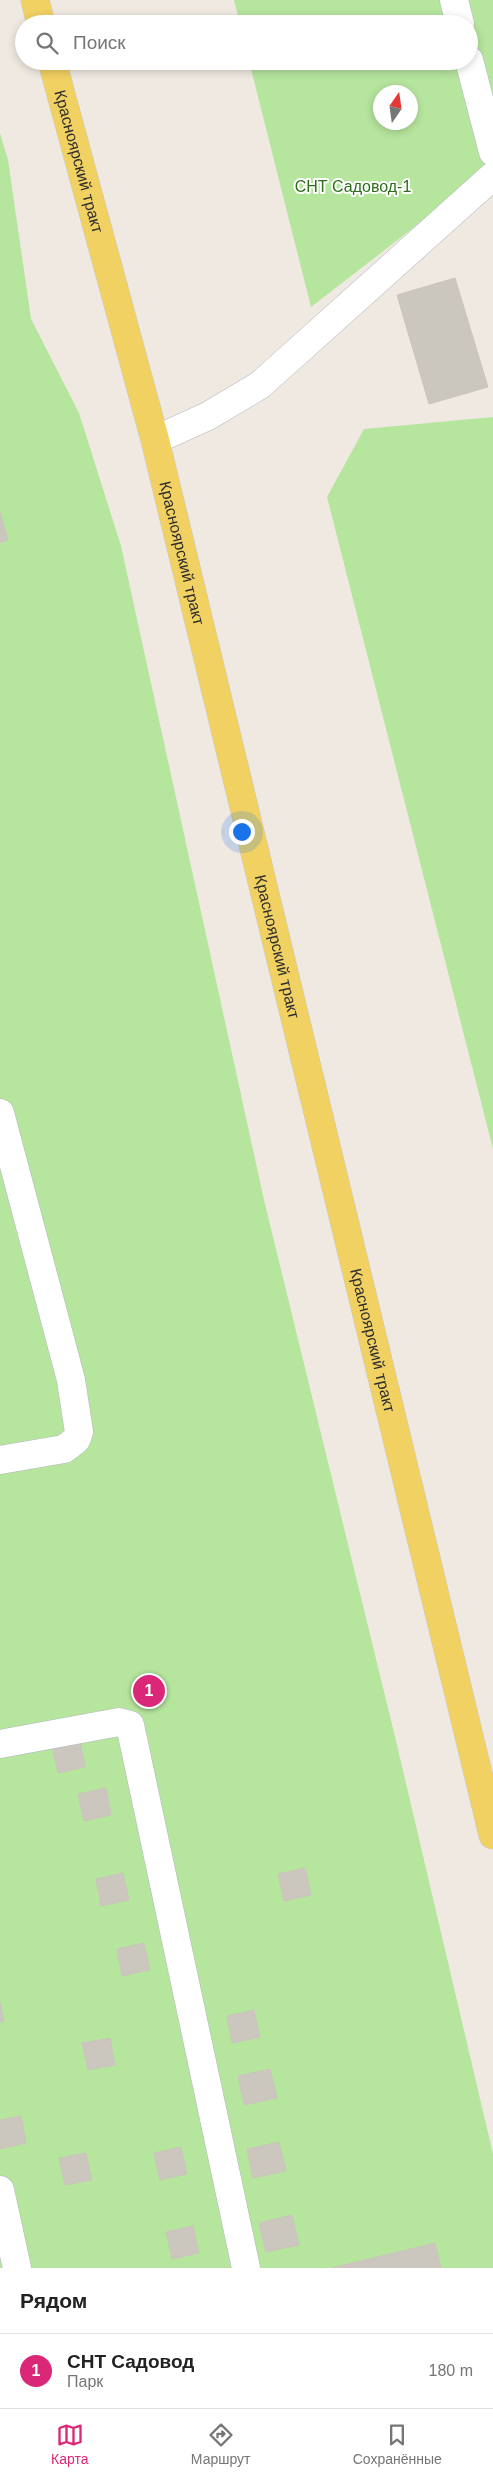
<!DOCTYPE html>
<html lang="ru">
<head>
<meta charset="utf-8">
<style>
	:root { --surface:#fff; --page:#f6f6f6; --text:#222; --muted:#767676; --line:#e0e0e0; --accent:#db2777 }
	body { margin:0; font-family:Helvetica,sans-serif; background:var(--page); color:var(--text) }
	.compass { position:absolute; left:373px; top:85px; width:45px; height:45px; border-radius:50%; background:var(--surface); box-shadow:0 2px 8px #0003; rotate:13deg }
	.you { position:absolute; left:241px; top:831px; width:18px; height:18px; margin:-12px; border:4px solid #fff; border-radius:50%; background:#1a73e8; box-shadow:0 0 0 8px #1a73e833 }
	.badge { display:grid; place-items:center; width:32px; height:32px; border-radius:50%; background:var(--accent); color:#fff; font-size:16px; font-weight:700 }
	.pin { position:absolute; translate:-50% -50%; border:2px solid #fff; box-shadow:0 1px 5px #0006 }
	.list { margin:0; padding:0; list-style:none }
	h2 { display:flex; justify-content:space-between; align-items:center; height:65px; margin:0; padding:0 20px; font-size:21px }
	h2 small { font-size:16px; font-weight:400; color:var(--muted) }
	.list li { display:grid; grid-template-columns:32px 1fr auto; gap:15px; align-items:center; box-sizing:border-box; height:75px; padding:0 20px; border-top:1px solid var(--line) }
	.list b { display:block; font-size:19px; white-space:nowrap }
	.list p { margin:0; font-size:16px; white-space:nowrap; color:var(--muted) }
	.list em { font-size:16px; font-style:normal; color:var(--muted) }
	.icon { flex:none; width:28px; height:28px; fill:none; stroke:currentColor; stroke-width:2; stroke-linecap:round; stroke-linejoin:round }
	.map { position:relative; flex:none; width:493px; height:2268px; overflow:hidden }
	.search { position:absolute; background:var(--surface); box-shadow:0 2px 8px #0003; left:15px; right:15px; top:15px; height:55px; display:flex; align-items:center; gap:12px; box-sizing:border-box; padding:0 18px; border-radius:28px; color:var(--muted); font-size:19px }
	.sheet { height:140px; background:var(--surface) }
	nav { display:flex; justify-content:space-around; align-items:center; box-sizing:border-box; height:70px; border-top:1px solid var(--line); background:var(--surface); font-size:14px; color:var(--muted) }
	nav a { display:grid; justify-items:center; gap:2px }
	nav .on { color:var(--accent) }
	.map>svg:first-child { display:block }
	.green { fill:#b6e59e; fill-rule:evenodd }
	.building { fill:#cbc7bf; stroke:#cbc5ba }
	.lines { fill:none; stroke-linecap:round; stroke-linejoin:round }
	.minor-casing { stroke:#b4b7c1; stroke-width:29 }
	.major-casing { stroke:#c9c9c9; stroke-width:29 }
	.minor { stroke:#fff; stroke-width:28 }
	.major { stroke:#f2d163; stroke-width:28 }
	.labels { text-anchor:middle; stroke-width:4; stroke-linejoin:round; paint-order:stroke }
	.street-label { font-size:16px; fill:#2e2e2e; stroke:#fff }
	.park-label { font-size:16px; fill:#2c6e1b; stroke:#fff }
</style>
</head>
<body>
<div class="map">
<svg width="493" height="2268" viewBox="0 0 493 2268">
	<rect width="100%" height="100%" fill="#efe9e1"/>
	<path class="green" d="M234 0H493V166L311 307 249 61H469V24H240ZM380 92H410V122H380Z
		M0 133 8 160 31 319 79 413 121 546 264 1200 397 1745 493 2154V2268H0Z
		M493 417V1149L327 497 364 429Z"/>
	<path class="building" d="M455 278 488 387 429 404 397 295Z
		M0 512 8 540 0 543Z
		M80 1740 85 1767 58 1773 52 1746Z
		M106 1788 111 1815 84 1821 78 1794Z
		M305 1868 311 1895 284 1901 278 1874Z
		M123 1873 129 1900 101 1906 96 1879Z
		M144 1943 150 1970 122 1976 117 1949Z
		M0 2002 4 2021 0 2022Z
		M254 2010 260 2037 232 2043 227 2016Z
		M110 2038 115 2065 88 2070 82 2043Z
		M270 2069 277 2098 244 2105 238 2076Z
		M21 2116 26 2143 0 2149V2120Z
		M279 2142 286 2171 253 2178 247 2149Z
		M181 2147 187 2174 160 2180 154 2153Z
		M86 2153 92 2180 65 2185 59 2158Z
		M292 2215 299 2245 266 2252 259 2223Z
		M193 2226 199 2253 172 2259 166 2232Z
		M435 2243 441 2268H331Z"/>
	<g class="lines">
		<g class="minor-casing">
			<path id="minor" d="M454 0 460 24
				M469 60 493 152
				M155 440 208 416 260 385 493 176
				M0 1113 71 1380 79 1432 76 1440 64 1449 0 1460
				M0 1744 119 1722 130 1725 246 2268
				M0 2190 17 2268"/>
		</g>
		<g class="major-casing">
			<g id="major">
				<path d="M35 0 41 24"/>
				<path id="s1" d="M52 61 155 440 493 1835"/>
			</g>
		</g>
		<use href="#minor" class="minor"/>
		<use href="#major" class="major"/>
	</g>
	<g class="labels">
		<g class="street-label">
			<text dy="6" stroke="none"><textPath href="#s1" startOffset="104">Красноярский тракт</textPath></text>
			<text dy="6" stroke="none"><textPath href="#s1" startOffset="509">Красноярский тракт</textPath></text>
			<text dy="6" stroke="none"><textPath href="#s1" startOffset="914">Красноярский тракт</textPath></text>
			<text dy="6" stroke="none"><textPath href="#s1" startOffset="1319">Красноярский тракт</textPath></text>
		</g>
		<g class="park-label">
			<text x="353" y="192">СНТ Садовод-1</text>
		</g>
	</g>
</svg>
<svg class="compass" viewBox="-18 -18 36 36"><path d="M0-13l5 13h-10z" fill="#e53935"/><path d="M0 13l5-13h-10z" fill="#767676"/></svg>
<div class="you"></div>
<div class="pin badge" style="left:149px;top:1691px">1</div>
<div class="search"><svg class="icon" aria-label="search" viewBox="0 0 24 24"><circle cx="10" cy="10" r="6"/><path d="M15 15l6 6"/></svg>Поиск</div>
</div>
<section class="sheet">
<h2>Рядом<small></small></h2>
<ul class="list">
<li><span class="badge">1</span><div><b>СНТ Садовод</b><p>Парк</p></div><em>180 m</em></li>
</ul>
</section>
<nav>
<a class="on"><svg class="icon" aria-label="map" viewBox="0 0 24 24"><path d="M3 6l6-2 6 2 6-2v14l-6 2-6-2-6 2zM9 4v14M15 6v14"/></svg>Карта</a>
<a><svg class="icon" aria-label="directions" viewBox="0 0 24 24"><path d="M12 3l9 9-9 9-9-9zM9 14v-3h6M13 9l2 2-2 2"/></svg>Маршрут</a>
<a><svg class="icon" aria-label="saved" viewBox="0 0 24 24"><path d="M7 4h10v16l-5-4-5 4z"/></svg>Сохранённые</a>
</nav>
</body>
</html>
